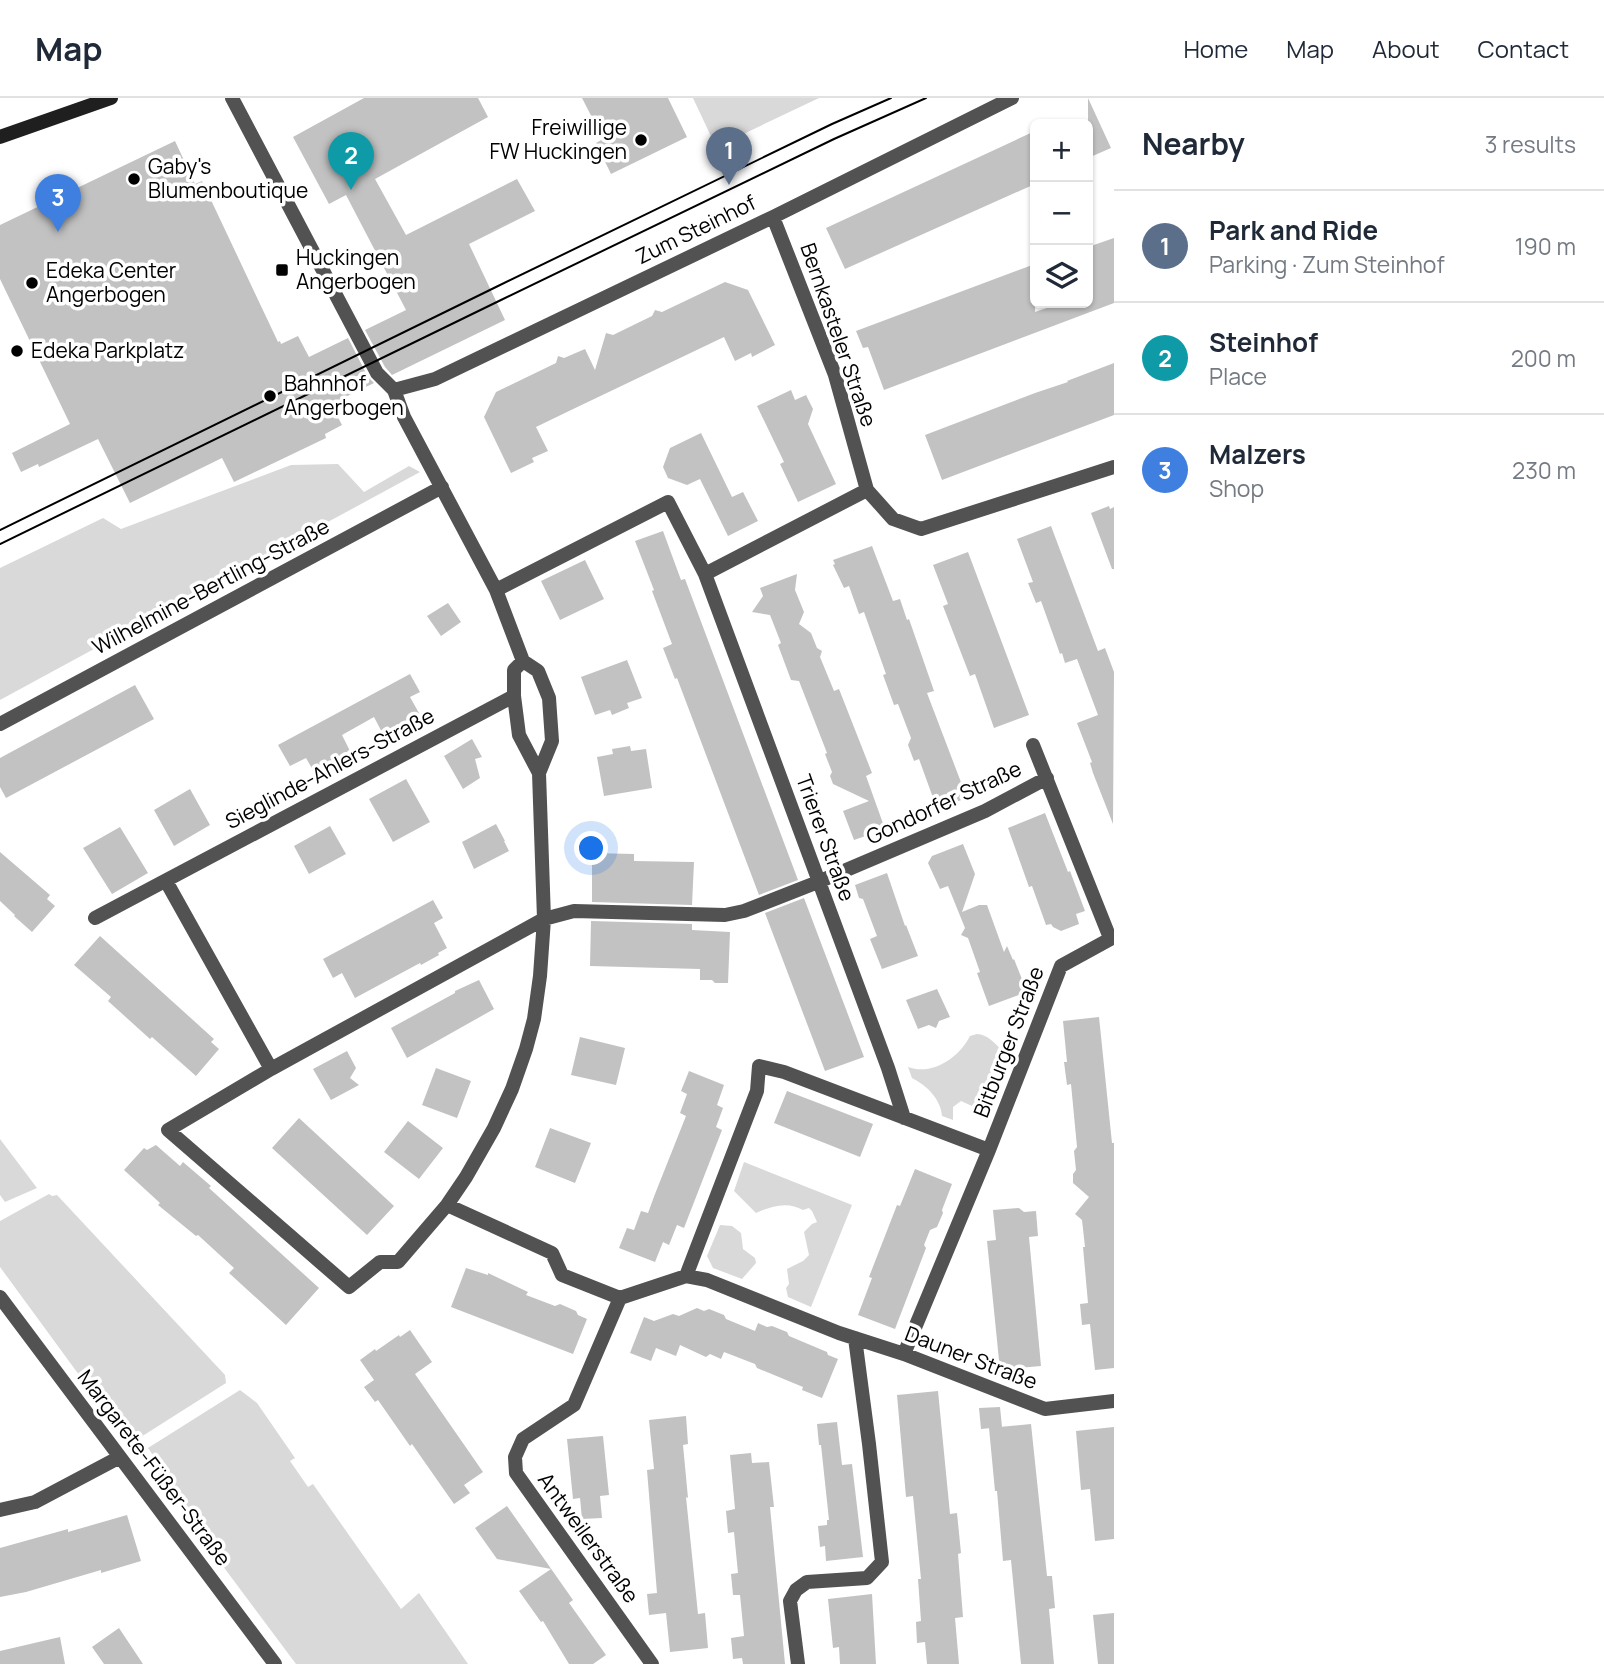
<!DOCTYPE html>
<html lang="en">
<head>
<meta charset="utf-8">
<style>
	:root { --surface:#fff; --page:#f6f6f7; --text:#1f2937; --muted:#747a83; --line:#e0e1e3; --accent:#000 }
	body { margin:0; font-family:Manrope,sans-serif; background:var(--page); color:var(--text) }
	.controls { position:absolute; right:21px; top:21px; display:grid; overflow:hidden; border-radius:10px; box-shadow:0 2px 5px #0004 }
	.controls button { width:63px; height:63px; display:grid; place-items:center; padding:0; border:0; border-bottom:2px solid var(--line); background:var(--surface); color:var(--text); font:35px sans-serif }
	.you { position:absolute; left:592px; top:751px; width:24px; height:24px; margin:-18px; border:5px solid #fff; border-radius:50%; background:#1a73e8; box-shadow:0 0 0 10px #1a73e833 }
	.badge { display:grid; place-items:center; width:46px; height:46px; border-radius:50%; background:var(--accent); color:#fff; font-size:23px; font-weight:700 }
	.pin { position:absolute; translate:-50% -58px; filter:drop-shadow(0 2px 4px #0008) }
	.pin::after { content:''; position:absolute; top:37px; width:24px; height:21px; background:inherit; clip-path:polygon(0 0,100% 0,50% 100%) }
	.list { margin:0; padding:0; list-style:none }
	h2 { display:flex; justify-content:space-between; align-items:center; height:91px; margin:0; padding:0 28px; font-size:30px }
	h2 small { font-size:23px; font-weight:400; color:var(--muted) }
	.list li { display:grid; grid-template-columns:46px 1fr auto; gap:21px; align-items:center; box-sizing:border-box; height:112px; padding:0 28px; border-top:2px solid var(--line) }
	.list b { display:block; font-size:26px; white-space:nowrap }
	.list p { margin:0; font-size:23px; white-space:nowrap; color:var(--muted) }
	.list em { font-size:23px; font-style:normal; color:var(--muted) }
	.icon { flex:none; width:38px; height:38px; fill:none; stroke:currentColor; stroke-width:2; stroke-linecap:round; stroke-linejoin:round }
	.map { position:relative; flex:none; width:1114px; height:1566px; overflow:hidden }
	header { display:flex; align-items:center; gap:42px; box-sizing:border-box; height:98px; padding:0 35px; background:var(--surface); border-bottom:2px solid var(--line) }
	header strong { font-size:33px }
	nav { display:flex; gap:38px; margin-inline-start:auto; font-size:24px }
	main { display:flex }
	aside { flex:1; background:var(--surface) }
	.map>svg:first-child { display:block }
	.green { fill:#d9d9d9 }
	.building { fill:#c2c2c2 }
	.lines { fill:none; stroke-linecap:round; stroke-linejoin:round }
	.street { stroke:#525252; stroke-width:14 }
	.secondary { stroke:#1f1f1f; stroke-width:14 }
	.tram { stroke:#000; stroke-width:2 }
	.poi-dot { fill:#000; stroke:#fff; stroke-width:2.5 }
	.labels { text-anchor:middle; stroke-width:7; stroke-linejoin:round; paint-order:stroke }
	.poi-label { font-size:21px; fill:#000; stroke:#fff; text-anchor:start }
	.street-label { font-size:21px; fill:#000; stroke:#fff }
</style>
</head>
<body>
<header>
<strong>Map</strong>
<nav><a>Home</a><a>Map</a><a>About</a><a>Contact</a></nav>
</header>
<main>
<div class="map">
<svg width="1114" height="1566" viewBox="0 0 1114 1566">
	<rect width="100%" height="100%" fill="#fff"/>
	<path class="green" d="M693 0H819L716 49Z
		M338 366 364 394 409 368 420 374 0 602V470L103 420 121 431 291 367Z
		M977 936C987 936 996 946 1003 954 1000 972 992 992 982 1007L972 1008 961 1003 953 1009V1022L942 1018C941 1001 926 987 912 980L908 969C932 978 959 960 970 938Z
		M0 1041 37 1090 5 1104 0 1097Z
		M744 1064 852 1107 811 1209 788 1199 786 1190 789 1186 787 1171 803 1163 809 1157 804 1134 812 1126 817 1124 812 1113 809 1110 803 1112C788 1103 771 1108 756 1115L734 1093Z
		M49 1096 52 1098 57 1097 225 1277 226 1285 133 1344 126 1341 0 1169V1123Z
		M720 1127 732 1128 741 1135 743 1151 755 1160 756 1165 742 1181 713 1170 707 1158Z
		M240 1292 257 1305 295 1360 290 1363 308 1389 313 1386 401 1511 419 1495 468 1566H296L152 1373 159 1366 148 1350Z"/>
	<path class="building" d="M364 0H478L488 19 375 81 406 137 517 81 535 113 469 146 505 222 392 277 385 269 365 232 406 212 346 97 329 106 293 39Z
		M582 0H668L687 39 611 76 596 45 603 41Z
		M1088 0 1111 50 1088 60Z
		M1035 33V86L845 171 826 130Z
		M175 43 195 86 202 83 278 244 280 243 281 246 298 238 309 259 348 240 368 279 374 285 331 306 342 327 325 336 326 340 234 384 222 360 130 405 98 341 39 369 38 366 21 374 12 355 70 326 0 181V127Z
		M1114 140V205L884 292 868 249 863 250 856 233 1035 166V214L1061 205H1088V149Z
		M725 184 748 192 775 247 752 259 751 255 735 263 724 239 569 313 536 329 548 353 532 360 534 364 511 375 484 319 496 294 556 265 558 258 564 260 585 251 595 272 606 235 613 237 652 218 655 212 662 214Z
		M1114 265V317L942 382 925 337 1035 295 1068 284 1067 283Z
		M791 292 795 302 806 297 813 311 808 326 836 386 798 404 780 366 784 364 757 308Z
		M701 335 732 399 743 394 758 423 728 438 700 381 687 387 668 380 663 369 670 350Z
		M1109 408 1110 411 1114 409V471H1112L1091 415Z
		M1051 428 1098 553 1105 550 1114 574 1113 726 1093 675 1090 665 1092 664 1077 625 1098 617 1077 561 1065 565 1062 555 1060 556 1041 503 1036 505 1028 485 1033 484 1017 441Z
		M663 433 681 482 685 481 798 782 759 797 677 580 675 581 663 550 672 546 652 493 654 492 635 443Z
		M872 448 893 503 900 501 907 522 909 521 934 593 927 595 967 700 953 705 951 709 945 711 936 708 919 661 914 663 908 647 911 640 898 606 894 607 883 577 886 576 864 514 859 516 849 488 844 490 833 467 835 466 833 462Z
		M968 454 1029 617 994 630 975 576 970 578 943 508 948 506 933 467Z
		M585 462 604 501 560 522 541 483Z
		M797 476 795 492 804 514 799 526 811 535 817 550 822 553 820 559 834 593 839 591 872 675 866 678 885 731 854 742 843 713 869 703 833 686 830 678 832 674 825 656 827 655 799 583 791 582 778 547 781 545 770 517 752 514 763 498 760 490Z
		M448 505 461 524 441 538 427 518Z
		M627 562 642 600 627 605 629 610 612 617 610 612 595 617 581 579Z
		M410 576 420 594 410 599 424 624 387 644 374 619 342 637 354 661 345 666 347 669 328 679 327 676 318 681 306 660 290 668 278 647Z
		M135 587 154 621 6 700 0 689V660Z
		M472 641 482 659 475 661 480 680 463 691 444 658Z
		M630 648 631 653 646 651 652 690 604 698 597 659 613 656 612 651Z
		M406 681 430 724 393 744 369 701Z
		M190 691 210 727 174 748 154 712Z
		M1045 715 1068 774 1070 773 1085 813 1076 816 1079 826 1061 833 1053 829 1051 826 1046 827 1032 788 1029 789 1008 730Z
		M496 726 505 743H504L509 753 474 771 462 744Z
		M330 728 346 756 309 776 294 748Z
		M120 729 148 775 112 796 83 750Z
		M963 746 975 776 962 814 979 807H987L1004 854 1007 848 1013 862 1014 861 1027 894 989 908 977 875 980 874 968 840 961 837 965 830 948 788 940 791 928 765 932 758Z
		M0 754 50 797 47 801 55 808 32 834 14 818 15 817 0 803Z
		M592 755 634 756V763L694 764 692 807 592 804Z
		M887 775 905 828 906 827 918 858 882 871 870 841 877 838 863 801 859 800 855 787Z
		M804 800 864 959 825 973 765 815Z
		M433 802 443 820 434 825 447 850 438 855 439 857 421 867 420 865 355 900 342 875 333 880 323 861Z
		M591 823 692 826V832L730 834 728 885H715L712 882H700V871L590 868Z
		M100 838 214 941 211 944 219 951 196 978 152 939 150 941 108 903 111 899 74 867Z
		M479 882 494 911 407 960 391 930 455 895V893Z
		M937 891 950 919 939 923 936 930 929 927 918 931 906 902Z
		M1099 919 1112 1045H1114V1270L1095 1272 1090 1226 1082 1227 1080 1206 1088 1205 1083 1149H1085L1082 1122 1075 1116 1089 1099 1073 1085V1076L1076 1072 1074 1053 1077 1049 1071 986 1067 987 1064 964H1067L1063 923Z
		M580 939 625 950 616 987 571 977Z
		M347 953 356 970 350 980 359 987 331 1002 313 971Z
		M436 970 471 983 457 1020 422 1007Z
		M689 973 724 987 717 1007 723 1010 716 1029 722 1032 684 1130 677 1127 669 1147 663 1144 655 1164 619 1150 627 1130 634 1132 641 1113 648 1115 655 1096 686 1018 680 1015 687 996 681 993Z
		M787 993 873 1026 860 1059 774 1025Z
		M299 1020 394 1108 367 1137 272 1050Z
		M408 1023 443 1050 419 1081 384 1054Z
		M550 1030 591 1045 575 1085 535 1069Z
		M156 1047 180 1068 183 1064 211 1088 209 1090 319 1190 286 1227 229 1175 234 1170 198 1137 196 1138 158 1107 160 1105 124 1072 144 1050 147 1052Z
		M915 1071 952 1086 942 1112 943 1115 937 1129 930 1132 924 1147 926 1150 895 1231 858 1217 872 1180 869 1179 897 1107 900 1108Z
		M1019 1110 1024 1114 1036 1113 1038 1138 1029 1139 1041 1268 1018 1270 1019 1281 1001 1282 987 1143 996 1142 993 1112Z
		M466 1170 488 1177V1175L528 1194 526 1197 555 1208 560 1206 576 1213 578 1217 587 1221 573 1256 451 1209Z
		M697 1210 704 1213 709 1211 724 1217 726 1221 755 1233 758 1225 767 1229 772 1228 787 1234 789 1238 827 1254 828 1257 838 1261 822 1300 802 1292 803 1289 757 1270 755 1266 724 1254 721 1261 710 1256 706 1259 680 1247 676 1258 656 1250 651 1263 630 1255 644 1219 654 1223 673 1216 679 1218Z
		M410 1232 432 1264 415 1276 483 1374 464 1387 470 1395 454 1406 412 1346 410 1348 378 1302 375 1304 364 1289 374 1282 360 1262 375 1251 376 1253 399 1237 400 1239Z
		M938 1293 950 1416 957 1415 961 1455 958 1456 963 1519 955 1520 959 1566H927L925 1544 917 1545 916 1524 921 1523 918 1481H921L913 1398 906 1399 897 1297Z
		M1000 1309 1002 1329 981 1331 979 1310Z
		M686 1318 688 1346 683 1347 688 1400 686 1399 698 1516 705 1515 708 1550 670 1554 666 1515 649 1517 647 1496 657 1495 647 1372 654 1371 649 1322Z
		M837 1324 842 1367 852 1366 863 1459 826 1463 825 1448 820 1449 818 1428 827 1427V1422H829L821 1347H819L817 1326Z
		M1031 1326 1047 1478H1052L1055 1510 1049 1511 1054 1566H1021L1011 1462 1003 1463 997 1393H995L989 1330Z
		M1114 1329V1441L1095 1443 1090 1391 1081 1392 1076 1333Z
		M603 1338 609 1397 600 1398 602 1420 582 1421 580 1400 573 1401 567 1341Z
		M751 1355 752 1365 769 1364 774 1409H770L785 1566H743L742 1560 733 1561 731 1540 744 1538 740 1497H733L731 1476 738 1475 734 1434 728 1435 726 1413 735 1411 730 1357Z
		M507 1408 573 1502 569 1505 606 1557 593 1566H569L543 1523 541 1524 519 1493 551 1471 497 1461 475 1430Z
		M127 1417 141 1463 101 1475V1472L26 1494 0 1499V1450L68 1431V1434Z
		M872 1496 876 1566H840L839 1549 833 1550 828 1501Z
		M1114 1515V1566H1098L1093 1517Z
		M119 1530 143 1566H104L92 1549Z
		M60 1539 65 1566H0V1553Z"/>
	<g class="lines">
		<path class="street" d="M232 0 377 275 394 292 404 319 496 492 523 563 538 573 549 600 552 643 539 675 544 821 540 878 534 921 526 951 512 991 494 1030 466 1079 447 1107 398 1164H380L349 1189 168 1032 271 971 544 821 574 813 725 817 744 813 818 784 985 713 1047 680
			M773 119 835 277 867 392 893 421 921 431 1114 369
			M394 292 435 281 773 119 1012 0
			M705 476 867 392
			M496 492 668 404 705 476 888 970 904 1020
			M523 563 514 572V598L519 637 539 675
			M0 626 442 389
			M1033 647 1110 840
			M166 783 271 971
			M95 820 514 598
			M447 1107 552 1155 562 1177 620 1200 686 1178 707 1182 839 1235 904 1256 1045 1311 1114 1303
			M686 1178 757 993 759 968 784 974 989 1052
			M0 1199 275 1566
			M620 1200 574 1307 523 1341 515 1359 516 1375 652 1566
			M904 1256 989 1052 1061 868 1114 839
			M0 1412 35 1404 120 1359
			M798 1566 790 1503 796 1492 807 1484 867 1480 882 1464 869 1346 855 1240"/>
		<path class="secondary" d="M0 39 111 0"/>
		<path class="tram" d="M0 432 496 189 832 26 891 0
			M0 446 501 202 834 41 926 0"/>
	</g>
	<g class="poi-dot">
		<circle cx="641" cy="42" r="7"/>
		<circle cx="134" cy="81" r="7"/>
		<rect x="275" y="165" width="14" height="14" rx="3.5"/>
		<circle cx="32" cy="185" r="7"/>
		<circle cx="17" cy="253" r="7"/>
		<circle cx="270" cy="298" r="7"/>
	</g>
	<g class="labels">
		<g class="poi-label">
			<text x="627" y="37" text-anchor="end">Freiwillige<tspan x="627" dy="24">FW Huckingen</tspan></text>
			<text x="148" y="76">Gaby's<tspan x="148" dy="24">Blumenboutique</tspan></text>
			<text x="296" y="167">Huckingen<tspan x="296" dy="24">Angerbogen</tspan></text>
			<text x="46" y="180">Edeka Center<tspan x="46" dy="24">Angerbogen</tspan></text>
			<text x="31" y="260">Edeka Parkplatz</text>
			<text x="284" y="293">Bahnhof<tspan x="284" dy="24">Angerbogen</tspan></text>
		</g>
		<g class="street-label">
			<text transform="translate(696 132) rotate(-26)" y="7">Zum Steinhof</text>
			<text transform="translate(838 237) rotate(71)" y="7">Bernkasteler Straße</text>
			<text transform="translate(211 489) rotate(-28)" y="7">Wilhelmine-Bertling-Straße</text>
			<text transform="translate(330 671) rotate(-28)" y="7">Sieglinde-Ahlers-Straße</text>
			<text transform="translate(944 705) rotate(-25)" y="7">Gondorfer Straße</text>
			<text transform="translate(825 740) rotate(70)" y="7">Trierer Straße</text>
			<text transform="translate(1009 944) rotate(-69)" y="7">Bitburger Straße</text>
			<text transform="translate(971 1260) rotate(21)" y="7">Dauner Straße</text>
			<text transform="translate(154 1370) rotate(53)" y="7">Margarete-Füßer-Straße</text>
			<text transform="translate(588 1440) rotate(54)" y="7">Antweilerstraße</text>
		</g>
	</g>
</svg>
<div class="controls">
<button>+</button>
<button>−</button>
<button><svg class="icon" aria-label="layers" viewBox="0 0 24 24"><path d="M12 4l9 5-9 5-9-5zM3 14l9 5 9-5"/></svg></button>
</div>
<div class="you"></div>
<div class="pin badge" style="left:729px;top:87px;background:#5c6f8a">1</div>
<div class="pin badge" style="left:351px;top:92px;background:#0f9aa8">2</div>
<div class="pin badge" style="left:58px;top:134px;background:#3f7fe0">3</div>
</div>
<aside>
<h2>Nearby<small>3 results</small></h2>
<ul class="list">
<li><span class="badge" style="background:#5c6f8a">1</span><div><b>Park and Ride</b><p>Parking · Zum Steinhof</p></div><em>190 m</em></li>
<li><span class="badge" style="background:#0f9aa8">2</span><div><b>Steinhof</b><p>Place</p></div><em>200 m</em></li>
<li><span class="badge" style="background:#3f7fe0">3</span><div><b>Malzers</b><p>Shop</p></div><em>230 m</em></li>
</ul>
</aside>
</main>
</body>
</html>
